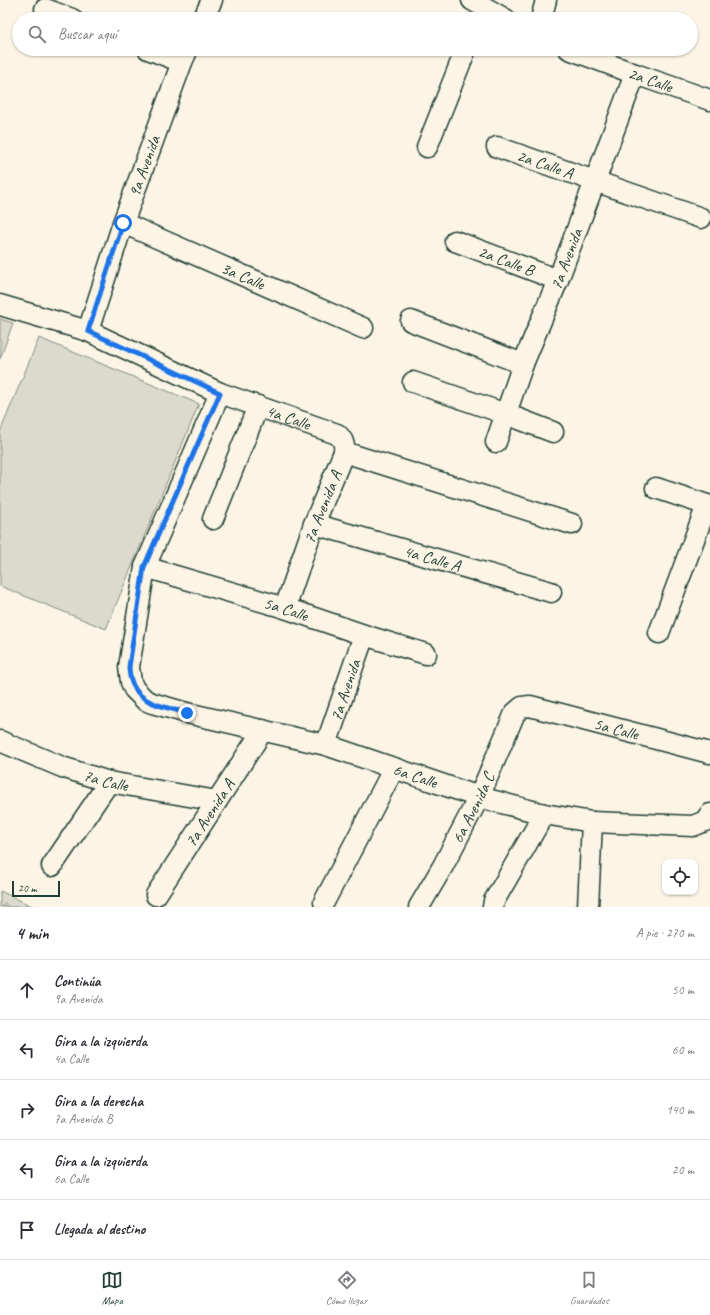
<!DOCTYPE html>
<html lang="es">
<head>
<meta charset="utf-8">
<style>
	:root { --surface:#fff; --page:#f2f2f3; --text:#2b2b33; --muted:#7c7c81; --line:#e1e1e2; --accent:#1f3d34 }
	body { margin:0; font-family:Caveat,sans-serif; background:var(--page); color:var(--text) }
	.controls { position:absolute; right:12px; bottom:12px; display:grid; overflow:hidden; border-radius:8px; box-shadow:0 1px 3px #0004 }
	.controls button { width:36px; height:36px; display:grid; place-items:center; padding:0; border:0; border-bottom:1px solid var(--line); background:var(--surface); color:var(--text); font:20px sans-serif }
	.scale { position:absolute; left:12px; bottom:10px; width:48px; box-sizing:border-box; padding-left:4px; border:2px solid #1f3d34; border-top:0; font-size:11px; line-height:14px; white-space:nowrap; color:#1f3d34; -webkit-text-stroke:3px #fcf5e5; paint-order:stroke }
	.stop { position:absolute; width:12px; height:12px; margin:-9px; border:3px solid #1a73e8; border-radius:50%; background:#fff }
	.stop.end { background:#1a73e8; border-color:#fff; box-shadow:0 1px 4px #0008 }
	.list { margin:0; padding:0; list-style:none }
	h2 { display:flex; justify-content:space-between; align-items:center; height:52px; margin:0; padding:0 16px; font-size:17px }
	h2 small { font-size:13px; font-weight:400; color:var(--muted) }
	.list li { display:grid; grid-template-columns:26px 1fr auto; gap:12px; align-items:center; box-sizing:border-box; height:60px; padding:0 16px; border-top:1px solid var(--line) }
	.list b { display:block; font-size:15px; white-space:nowrap }
	.list p { margin:0; font-size:13px; white-space:nowrap; color:var(--muted) }
	.list em { font-size:13px; font-style:normal; color:var(--muted) }
	.icon { flex:none; width:22px; height:22px; fill:none; stroke:currentColor; stroke-width:2; stroke-linecap:round; stroke-linejoin:round }
	.map { position:relative; flex:none; width:710px; height:907px; overflow:hidden }
	.search { position:absolute; background:var(--surface); box-shadow:0 1px 3px #0004; left:12px; right:12px; top:12px; height:44px; display:flex; align-items:center; gap:10px; box-sizing:border-box; padding:0 14px; border-radius:22px; color:var(--muted); font-size:15px }
	.sheet { height:352px; background:var(--surface) }
	nav { display:flex; justify-content:space-around; align-items:center; box-sizing:border-box; height:56px; border-top:1px solid var(--line); background:var(--surface); font-size:11px; color:var(--muted) }
	nav a { display:grid; justify-items:center; gap:2px }
	nav .on { color:var(--accent) }
	.map>svg:first-child { display:block }
	.forest { fill:url(#forest-firs); stroke:#7e8c80 }
	.pitch { fill:#dcdacc; stroke:#7e8c80 }
	.lines { fill:none; stroke-linecap:round; stroke-linejoin:round }
	.minor-casing { stroke:#1f3d34; stroke-width:23 }
	.minor { stroke:#fcf5e5; stroke-width:20 }
	.route { stroke:#1a73e8; stroke-width:5 }
	.labels { text-anchor:middle; stroke-width:3.5; stroke-linejoin:round; paint-order:stroke }
	.street-label { font-size:17px; fill:#1f3d34; stroke:#fcf5e5 }
</style>
</head>
<body>
<div class="map">
<svg width="710" height="907" viewBox="0 0 710 907">
	<defs>
		<pattern id="forest-firs" width="22" height="20" patternUnits="userSpaceOnUse"><rect width="22" height="20" fill="#dcdacc"/><path d="M5 1l3.5 6h-7zM16 11l3.5 6h-7z" fill="#bcbcb0"/></pattern>
	</defs>
	<rect width="100%" height="100%" fill="#fcf5e5"/>
	<filter id="ink" filterUnits="userSpaceOnUse"><feTurbulence type="fractalNoise" baseFrequency=".025" numOctaves="2"/><feDisplacementMap in="SourceGraphic" scale="8" xChannelSelector="R" yChannelSelector="G"/><feConvolveMatrix kernelMatrix="1 2 1 2 8 2 1 2 1" color-interpolation-filters="sRGB"/></filter>
	<g filter="url(#ink)">
		<path class="forest" d="M0 891 34 907H0Z"/>
		<path class="pitch" d="M0 319 13 323 0 359Z
			M39 338 199 404 106 629 0 586V432Z"/>
		<g class="lines">
			<g class="minor-casing">
				<g id="minor">
					<path d="M472 0 505 19"/>
					<path d="M45 9 72 19"/>
					<path d="M203 19 212 0"/>
					<path d="M541 19 546 0"/>
					<path d="M148 49 182 62"/>
					<path id="s1" d="M569 49 635 74 710 100"/>
					<path d="M427 147 466 49"/>
					<path id="s2" d="M497 147 701 218"/>
					<path id="s3" d="M123 223 363 328"/>
					<path id="s4" d="M455 241 558 280"/>
					<path id="s5" d="M0 305 88 331 220 393 337 434C343 439 345 444 344 452L314 524 285 608"/>
					<path d="M411 321 523 364"/>
					<path id="s6" d="M88 331 123 223 182 62 188 49"/>
					<path d="M413 382 506 414 553 432"/>
					<path id="s7" d="M220 393 145 567 129 667 131 682 134 689 145 700 152 703 187 713 326 745 479 797 544 814 592 822 693 826 705 821 710 814"/>
					<path id="s8" d="M496 442 523 364 558 280 635 74"/>
					<path d="M344 452 572 524"/>
					<path d="M656 488 710 506"/>
					<path d="M213 519 258 406"/>
					<path id="s9" d="M314 524 551 592"/>
					<path id="s10" d="M145 567 285 608 364 635 426 654"/>
					<path d="M659 633 707 505"/>
					<path id="s11" d="M0 741 62 767 109 782 217 801"/>
					<path id="s12" d="M326 745 364 635"/>
					<path d="M52 866 109 782"/>
					<path id="s13" d="M156 895 263 730"/>
					<path d="M324 902 394 768"/>
					<path id="s14" d="M419 907 443 866 479 797 515 713 522 707 530 706 710 753"/>
					<path d="M493 907 494 901 544 814"/>
					<path d="M588 907 592 822"/>
				</g>
			</g>
			<use href="#minor" class="minor"/>
		</g>
	</g>
	<g class="lines" filter="url(#ink)">
		<path class="route" d="M123 223 88 331 220 393 144 567 129 667C130 703 159 705 187 713"/>
	</g>
	<g class="labels">
		<g class="street-label">
			<text dy="6" stroke="none"><textPath href="#s1" startOffset="87">2a Calle</textPath></text>
			<text dy="6" stroke="none"><textPath href="#s2" startOffset="51">2a Calle A</textPath></text>
			<text dy="6" stroke="none"><textPath href="#s6" startOffset="174">9a Avenida</textPath></text>
			<text dy="6" stroke="none"><textPath href="#s8" startOffset="196">7a Avenida</textPath></text>
			<text dy="6" stroke="none"><textPath href="#s4" startOffset="55">2a Calle B</textPath></text>
			<text dy="6" stroke="none"><textPath href="#s3" startOffset="131">3a Calle</textPath></text>
			<text dy="6" stroke="none"><textPath href="#s5" startOffset="310">4a Calle</textPath></text>
			<text transform="translate(322 507) rotate(-68)" y="6">7a Avenida A</text>
			<text dy="6" stroke="none"><textPath href="#s9" startOffset="123">4a Calle A</textPath></text>
			<text dy="6" stroke="none"><textPath href="#s10" startOffset="147">5a Calle</textPath></text>
			<text dy="6" stroke="none"><textPath href="#s12" startOffset="58">7a Avenida</textPath></text>
			<text dy="6" stroke="none"><textPath href="#s14" startOffset="323">5a Calle</textPath></text>
			<text dy="6" stroke="none"><textPath href="#s7" startOffset="610">6a Calle</textPath></text>
			<text dy="6" stroke="none"><textPath href="#s11" startOffset="113">7a Calle</textPath></text>
			<text dy="6" stroke="none"><textPath href="#s14" startOffset="113">6a Avenida C</textPath></text>
			<text dy="6" stroke="none"><textPath href="#s13" startOffset="98">7a Avenida A</textPath></text>
		</g>
	</g>
</svg>
<div class="controls">
<button><svg class="icon" aria-label="locate" viewBox="0 0 24 24"><circle cx="12" cy="12" r="6"/><path d="M12 2v4M12 18v4M2 12h4M18 12h4"/></svg></button>
</div>
<div class="scale">20 m</div>
<div class="stop" style="left:123px;top:223px"></div>
<div class="stop end" style="left:187px;top:713px"></div>
<div class="search"><svg class="icon" aria-label="search" viewBox="0 0 24 24"><circle cx="10" cy="10" r="6"/><path d="M15 15l6 6"/></svg>Buscar aquí</div>
</div>
<section class="sheet">
<h2>4 min<small>A pie · 270 m</small></h2>
<ul class="list">
<li><svg class="icon" aria-label="ahead" viewBox="0 0 24 24"><path d="M12 20V5M6 11l6-6 6 6"/></svg><div><b>Continúa</b><p>9a Avenida</p></div><em>50 m</em></li>
<li><svg class="icon" aria-label="left" viewBox="0 0 24 24"><path d="M17 20v-9H6M10 6l-5 5 5 5"/></svg><div><b>Gira a la izquierda</b><p>4a Calle</p></div><em>60 m</em></li>
<li><svg class="icon" aria-label="right" viewBox="0 0 24 24"><path d="M7 20v-9h11M14 6l5 5-5 5"/></svg><div><b>Gira a la derecha</b><p>7a Avenida B</p></div><em>140 m</em></li>
<li><svg class="icon" aria-label="left" viewBox="0 0 24 24"><path d="M17 20v-9H6M10 6l-5 5 5 5"/></svg><div><b>Gira a la izquierda</b><p>6a Calle</p></div><em>20 m</em></li>
<li><svg class="icon" aria-label="arrive" viewBox="0 0 24 24"><path d="M6 21V4h12l-3 4 3 4H6"/></svg><div><b>Llegada al destino</b></div></li>
</ul>
</section>
<nav>
<a class="on"><svg class="icon" aria-label="map" viewBox="0 0 24 24"><path d="M3 6l6-2 6 2 6-2v14l-6 2-6-2-6 2zM9 4v14M15 6v14"/></svg>Mapa</a>
<a><svg class="icon" aria-label="directions" viewBox="0 0 24 24"><path d="M12 3l9 9-9 9-9-9zM9 14v-3h6M13 9l2 2-2 2"/></svg>Cómo llegar</a>
<a><svg class="icon" aria-label="saved" viewBox="0 0 24 24"><path d="M7 4h10v16l-5-4-5 4z"/></svg>Guardados</a>
</nav>
</body>
</html>
